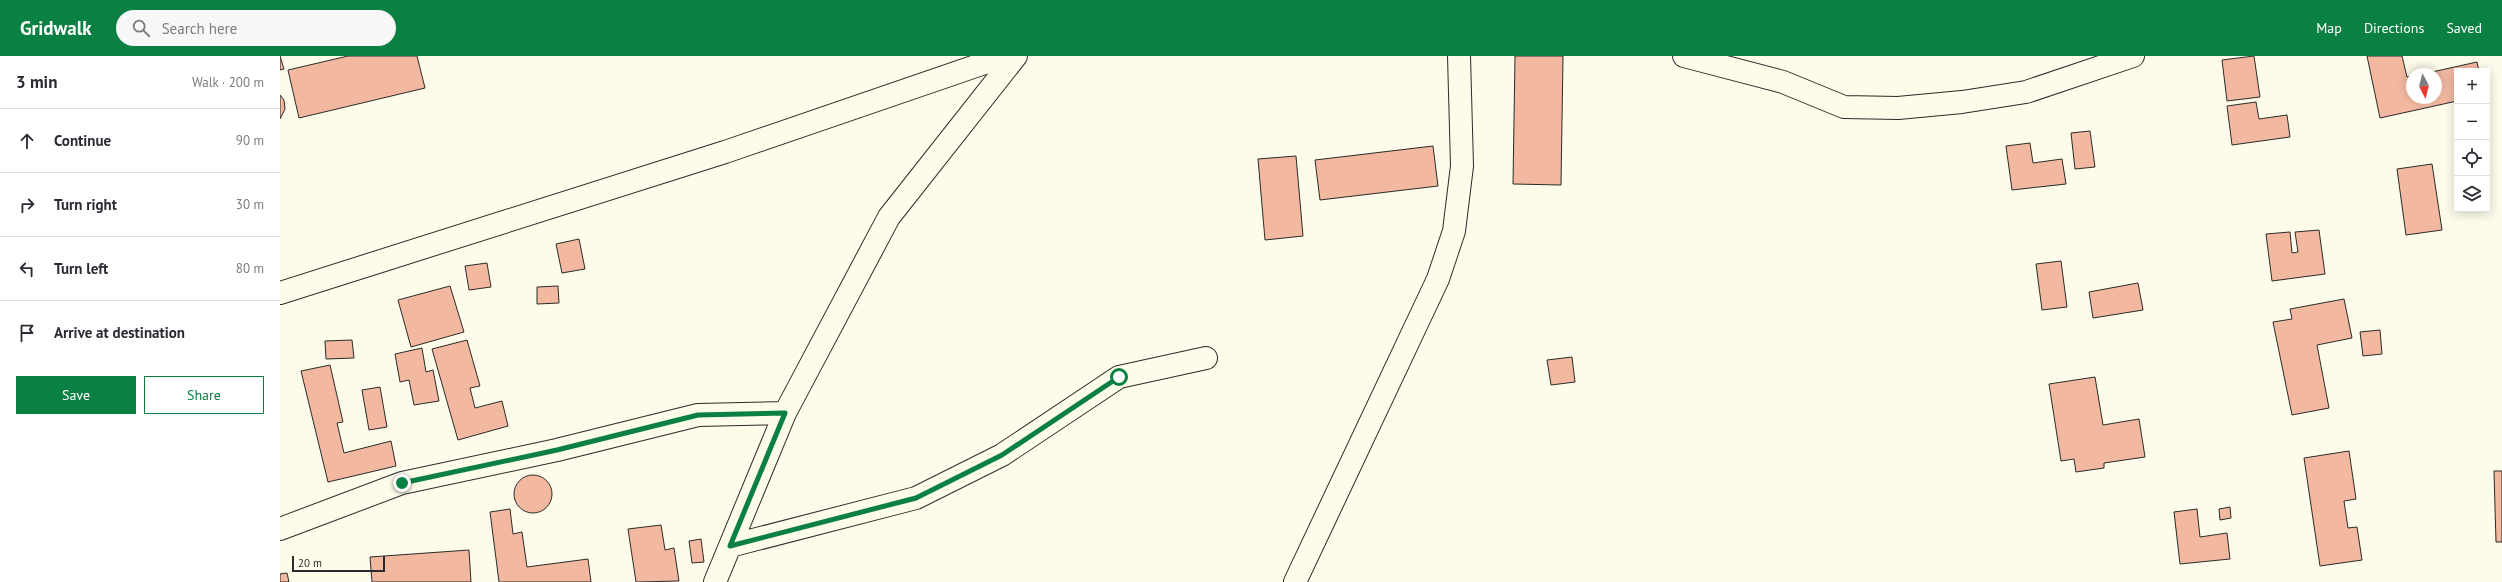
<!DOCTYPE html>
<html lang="en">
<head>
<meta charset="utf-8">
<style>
	:root { --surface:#fff; --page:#f7f7f7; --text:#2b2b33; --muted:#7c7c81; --line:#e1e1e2; --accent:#0b8043 }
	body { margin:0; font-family:"PT Sans",sans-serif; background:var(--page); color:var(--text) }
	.controls { position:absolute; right:12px; top:12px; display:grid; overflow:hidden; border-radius:0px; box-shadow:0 2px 10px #0003 }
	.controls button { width:36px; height:36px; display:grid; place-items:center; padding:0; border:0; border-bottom:1px solid var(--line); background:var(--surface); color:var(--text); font:20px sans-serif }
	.compass { position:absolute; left:2126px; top:12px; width:36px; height:36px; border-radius:50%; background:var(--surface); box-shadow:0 2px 10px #0003; rotate:173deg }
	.scale { position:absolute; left:12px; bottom:10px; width:93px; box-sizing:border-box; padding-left:4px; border:2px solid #2b2b2b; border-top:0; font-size:11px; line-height:14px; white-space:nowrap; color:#2b2b2b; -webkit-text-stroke:3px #fdfbea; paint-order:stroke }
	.stop { position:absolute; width:12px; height:12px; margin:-9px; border:3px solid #0b8043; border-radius:50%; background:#fff }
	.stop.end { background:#0b8043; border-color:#fff; box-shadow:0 1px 4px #0008 }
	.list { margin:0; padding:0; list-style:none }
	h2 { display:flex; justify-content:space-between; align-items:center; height:52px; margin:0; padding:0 16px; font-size:17px }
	h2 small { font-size:13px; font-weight:400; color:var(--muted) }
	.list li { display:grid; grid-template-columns:26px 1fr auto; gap:12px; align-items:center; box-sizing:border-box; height:64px; padding:0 16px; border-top:1px solid var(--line) }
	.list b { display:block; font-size:15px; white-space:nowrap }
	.list em { font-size:13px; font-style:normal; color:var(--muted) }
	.actions { display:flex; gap:8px; padding:12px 16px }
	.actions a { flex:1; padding:9px 0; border:1px solid var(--accent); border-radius:0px; text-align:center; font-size:14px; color:var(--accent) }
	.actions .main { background:var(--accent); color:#fff }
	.icon { flex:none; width:22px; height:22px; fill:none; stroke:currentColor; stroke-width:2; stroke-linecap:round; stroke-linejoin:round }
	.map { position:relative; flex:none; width:2222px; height:526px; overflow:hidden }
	header { display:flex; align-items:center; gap:24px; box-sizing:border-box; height:56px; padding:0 20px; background:var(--accent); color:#fff }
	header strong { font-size:19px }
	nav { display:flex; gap:22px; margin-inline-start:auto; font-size:14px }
	.search { width:280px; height:36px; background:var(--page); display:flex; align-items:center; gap:10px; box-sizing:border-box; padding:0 14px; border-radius:22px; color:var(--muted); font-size:15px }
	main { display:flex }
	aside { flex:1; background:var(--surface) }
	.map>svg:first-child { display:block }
	.building { fill:#f2b8a0; stroke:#2b2b2b }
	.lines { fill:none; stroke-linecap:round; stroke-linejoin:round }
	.minor-casing { stroke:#2b2b2b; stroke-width:24 }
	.secondary-casing { stroke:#2b2b2b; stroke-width:24 }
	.minor { stroke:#fdfbea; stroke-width:22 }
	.secondary { stroke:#fdfbea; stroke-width:22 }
	.route { stroke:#0b8043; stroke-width:5 }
</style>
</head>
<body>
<header>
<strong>Gridwalk</strong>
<div class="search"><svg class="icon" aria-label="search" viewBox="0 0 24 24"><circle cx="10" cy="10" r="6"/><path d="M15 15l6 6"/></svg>Search here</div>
<nav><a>Map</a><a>Directions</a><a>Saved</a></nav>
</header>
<main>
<aside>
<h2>3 min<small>Walk · 200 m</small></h2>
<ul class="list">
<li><svg class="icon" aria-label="ahead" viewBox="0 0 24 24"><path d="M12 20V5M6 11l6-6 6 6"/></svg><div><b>Continue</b></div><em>90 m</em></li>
<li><svg class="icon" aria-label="right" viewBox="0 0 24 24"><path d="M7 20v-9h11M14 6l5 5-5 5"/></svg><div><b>Turn right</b></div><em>30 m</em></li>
<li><svg class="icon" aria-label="left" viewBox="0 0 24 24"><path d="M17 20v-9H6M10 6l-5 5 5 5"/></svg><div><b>Turn left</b></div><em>80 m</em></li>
<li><svg class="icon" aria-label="arrive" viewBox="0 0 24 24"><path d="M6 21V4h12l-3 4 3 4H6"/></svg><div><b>Arrive at destination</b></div></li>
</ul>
<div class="actions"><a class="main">Save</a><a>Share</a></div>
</aside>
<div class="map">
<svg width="2222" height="526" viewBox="0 0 2222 526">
	<rect width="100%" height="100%" fill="#fdfbea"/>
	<path class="building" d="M0 0 4 13 0 14Z
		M68 0H137L145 32 19 62 8 14Z
		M1235 0H1283L1281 129 1233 128Z
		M1974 0 1980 41 1947 45 1942 4Z
		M2087 0H2122L2127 21 2132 20V42H2156V18H2143L2197 6 2199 15H2177V45L2100 62Z
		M0 39 4 44 5 53 0 63Z
		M1976 46 1979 63 2007 59 2010 81 1952 89 1947 50Z
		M1810 75 1815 111 1795 113 1791 77Z
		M1750 87 1753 107 1782 103 1786 128 1732 134 1726 90Z
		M1153 90 1158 130 1040 144 1035 104Z
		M1016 100 1023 180 985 184 978 103Z
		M2152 108 2162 174 2126 179 2117 113Z
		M2039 174 2045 218 1992 225 1986 178 2010 176 2012 197 2018 196 2015 176Z
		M299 183 305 213 282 217 276 188Z
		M1781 205 1787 251 1762 254 1756 208Z
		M207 207 211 231 189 234 185 210Z
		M1858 227 1863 254 1813 262 1809 236Z
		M170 230 184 276 131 291 118 244Z
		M278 230 279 247 257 248V231Z
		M2064 243 2072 282 2037 289 2049 352 2012 359 1993 266 2012 263 2010 253Z
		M2100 274 2102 298 2083 300 2080 276Z
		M72 284 74 302 46 303 45 285Z
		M187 284 200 330 190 332 195 352 222 345 228 370 178 384 152 293Z
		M142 292 146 316 153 314 159 345 134 349 129 324 120 326 115 298Z
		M1292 301 1295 326 1271 329 1267 304Z
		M50 309 63 366 57 367 64 397 111 385 116 410 48 426 21 315Z
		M1815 321 1823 369 1859 363 1865 401 1824 407V412L1796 416 1794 403 1781 405 1769 328Z
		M100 331 107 371 89 374 82 334Z
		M2069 395 2076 443 2064 445 2068 472 2077 471 2082 504 2040 510 2024 402Z
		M2214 415H2222V486H2216Z
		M234 438a19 19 0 1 1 38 0a19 19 0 1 1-38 0Z
		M1950 451 1951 462 1940 464 1939 453Z
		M230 453 233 478 242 476 247 511 308 503 311 526H219L210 456Z
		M1917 453 1920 481 1947 477 1950 503 1900 508 1894 456Z
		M381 469 385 494 394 492 399 525 356 526 348 473Z
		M421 483 424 506 412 507 409 485Z
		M189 494 191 526H92L90 501Z
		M7 517 9 526H0V518Z"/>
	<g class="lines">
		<g class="minor-casing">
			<path id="minor" d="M1404 0 1503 26 1564 51 1618 52 1682 46 1746 36 1853 0
				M0 473 122 427 277 394 418 359 505 357
				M450 490 636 442 722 399 839 321 926 302
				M435 526 505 357 609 161 736 0
				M1015 526 1158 223 1174 175 1182 110 1179 0"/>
		</g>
		<g class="secondary-casing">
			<path id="secondary" d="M0 237 445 96 725 0"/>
		</g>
		<use href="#minor" class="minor"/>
		<use href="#secondary" class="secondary"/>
	</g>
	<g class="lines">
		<path class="route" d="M122 427 277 394 418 359 505 357 450 490 636 442 722 399 839 321"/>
	</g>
</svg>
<div class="controls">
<button>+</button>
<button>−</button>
<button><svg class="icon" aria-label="locate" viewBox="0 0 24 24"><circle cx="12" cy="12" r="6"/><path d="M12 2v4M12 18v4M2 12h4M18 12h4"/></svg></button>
<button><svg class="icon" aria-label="layers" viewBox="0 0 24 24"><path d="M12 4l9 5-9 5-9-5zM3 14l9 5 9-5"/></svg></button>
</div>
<svg class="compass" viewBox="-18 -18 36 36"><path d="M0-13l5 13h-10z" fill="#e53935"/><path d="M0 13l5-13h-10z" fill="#7c7c81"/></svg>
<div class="scale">20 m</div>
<div class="stop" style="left:839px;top:321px"></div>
<div class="stop end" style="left:122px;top:427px"></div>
</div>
</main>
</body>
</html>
